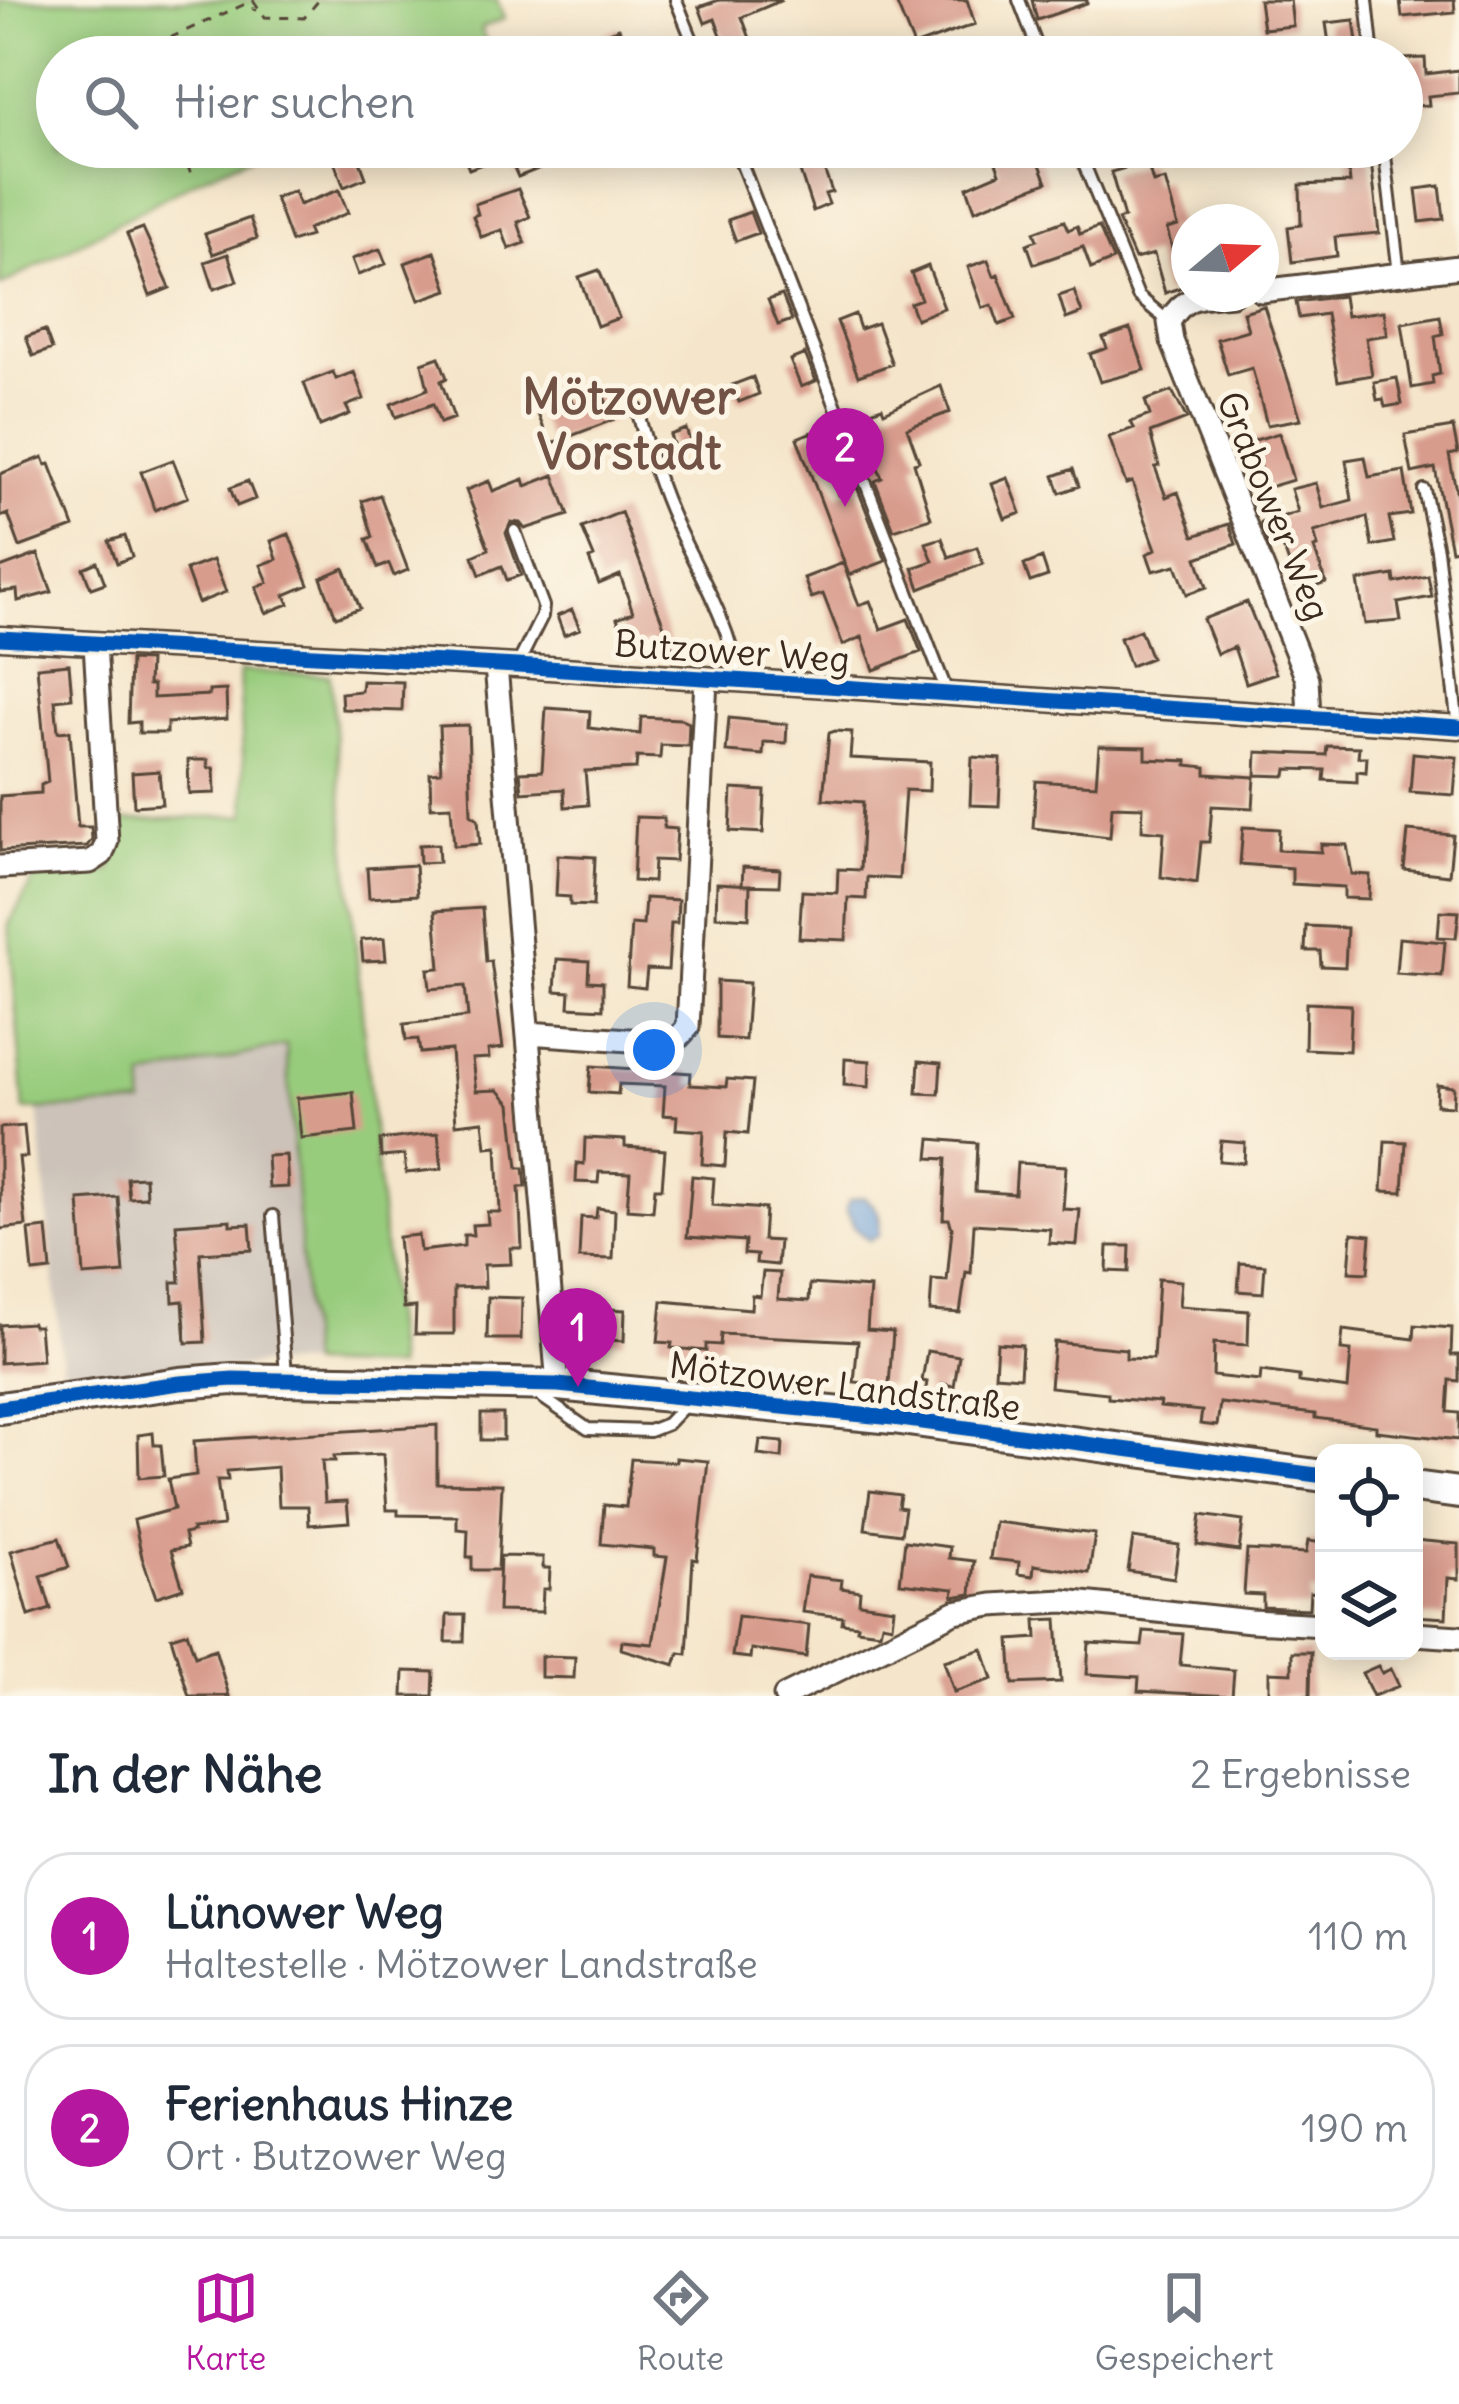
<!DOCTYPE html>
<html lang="de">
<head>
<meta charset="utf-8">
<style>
	:root { --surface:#fff; --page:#f6f6f7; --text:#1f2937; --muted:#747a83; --line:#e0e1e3; --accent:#b5179e }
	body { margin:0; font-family:Delius,sans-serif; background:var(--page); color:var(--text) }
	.controls { position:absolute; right:36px; bottom:36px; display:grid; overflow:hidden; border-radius:24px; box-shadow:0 6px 30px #0003 }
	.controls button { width:108px; height:108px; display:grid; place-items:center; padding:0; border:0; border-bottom:3px solid var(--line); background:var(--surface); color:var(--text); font:60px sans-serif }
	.compass { position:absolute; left:1171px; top:204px; width:108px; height:108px; border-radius:50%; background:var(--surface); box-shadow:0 6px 30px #0003; rotate:71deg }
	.you { position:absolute; left:654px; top:1050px; width:42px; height:42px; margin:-30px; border:9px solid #fff; border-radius:50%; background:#1a73e8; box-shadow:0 0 0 18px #1a73e833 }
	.badge { display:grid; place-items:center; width:78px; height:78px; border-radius:50%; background:var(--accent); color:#fff; font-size:39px; font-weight:700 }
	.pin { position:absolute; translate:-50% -99px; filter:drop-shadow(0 3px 6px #0008) }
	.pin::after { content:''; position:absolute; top:63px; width:42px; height:36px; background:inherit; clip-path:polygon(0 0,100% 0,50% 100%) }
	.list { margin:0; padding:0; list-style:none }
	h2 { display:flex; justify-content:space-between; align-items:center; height:156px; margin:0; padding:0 48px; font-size:51px }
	h2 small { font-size:39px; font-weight:400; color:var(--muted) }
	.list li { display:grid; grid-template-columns:78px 1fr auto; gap:36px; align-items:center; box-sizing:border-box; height:168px; margin:0 24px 24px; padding:0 24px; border:3px solid var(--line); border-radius:48px }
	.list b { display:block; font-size:45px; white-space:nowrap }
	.list p { margin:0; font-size:39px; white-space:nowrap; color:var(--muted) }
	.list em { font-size:39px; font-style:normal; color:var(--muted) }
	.icon { flex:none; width:66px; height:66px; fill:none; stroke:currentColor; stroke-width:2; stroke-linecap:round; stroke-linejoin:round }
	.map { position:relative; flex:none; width:1459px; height:1696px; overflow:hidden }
	.search { position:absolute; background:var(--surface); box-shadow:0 6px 30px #0003; left:36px; right:36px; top:36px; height:132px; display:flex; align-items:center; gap:30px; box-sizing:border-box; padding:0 42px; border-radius:66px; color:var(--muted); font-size:45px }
	.sheet { height:540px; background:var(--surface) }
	nav { display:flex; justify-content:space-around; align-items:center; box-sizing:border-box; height:168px; border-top:3px solid var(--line); background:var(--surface); font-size:33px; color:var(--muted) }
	nav a { display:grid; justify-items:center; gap:6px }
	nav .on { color:var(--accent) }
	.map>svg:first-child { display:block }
	.industrial { fill:#ccc2b9 }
	.green { fill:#98cc7d; stroke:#6a7b4e; stroke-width:3 }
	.water { fill:#6da0d9; stroke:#54657c; stroke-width:3 }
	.building { fill:#d89c8d }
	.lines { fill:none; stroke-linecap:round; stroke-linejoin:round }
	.lane-casing { stroke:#574638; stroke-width:16 }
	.street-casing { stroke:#574638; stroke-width:27 }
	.secondary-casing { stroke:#574638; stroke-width:36 }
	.path { stroke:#574638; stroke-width:3; stroke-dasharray:9 9; stroke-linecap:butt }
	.lane { stroke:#fff; stroke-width:10 }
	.street { stroke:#fff; stroke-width:21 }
	.secondary { stroke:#fff; stroke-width:30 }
	.cycleway-casing { stroke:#fcf5e5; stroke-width:22 }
	.cycleway { stroke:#0057b8; stroke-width:15 }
	.labels { text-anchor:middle; stroke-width:10; stroke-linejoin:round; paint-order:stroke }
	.street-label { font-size:36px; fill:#3b2a1e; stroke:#fcf5e5 }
	.district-label { font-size:48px; font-weight:bold; fill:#725245; stroke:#fcf5e5 }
</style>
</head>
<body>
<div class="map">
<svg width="1459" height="1696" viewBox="0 0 1459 1696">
	<rect width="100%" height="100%" fill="#fcf5e5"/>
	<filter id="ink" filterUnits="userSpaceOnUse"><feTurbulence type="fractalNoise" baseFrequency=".00833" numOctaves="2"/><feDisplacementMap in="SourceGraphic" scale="24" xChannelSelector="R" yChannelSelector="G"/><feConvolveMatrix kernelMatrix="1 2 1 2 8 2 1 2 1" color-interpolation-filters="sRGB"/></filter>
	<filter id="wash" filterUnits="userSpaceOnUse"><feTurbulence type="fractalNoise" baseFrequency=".004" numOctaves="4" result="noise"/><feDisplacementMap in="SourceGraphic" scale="48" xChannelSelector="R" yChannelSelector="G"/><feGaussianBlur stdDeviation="2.7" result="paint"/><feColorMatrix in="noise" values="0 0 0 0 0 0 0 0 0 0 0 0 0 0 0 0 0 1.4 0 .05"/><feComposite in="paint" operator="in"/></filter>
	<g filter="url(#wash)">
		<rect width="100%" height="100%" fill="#f5e6cb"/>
		<path class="industrial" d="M286 1044 309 1365 264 1364 64 1387 38 1109 143 1104V1078Z"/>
		<path class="green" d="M0 0H497L504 19 481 28 489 50 475 57H57V147H273L206 175 0 286Z
			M239 671 330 675 396 1368 309 1365 286 1045 144 1078 143 1105 24 1110 9 924 34 878 111 871 122 821 246 815Z"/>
		<path class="water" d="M863 1197C880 1208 881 1216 879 1235L869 1240 855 1228 846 1209 849 1200Z"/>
		<g id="blocks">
			<path class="building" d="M719 0H782L742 17 757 57H729L715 19 705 23 699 7Z
				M895 0H967L975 24 914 46Z
				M1032 0H1087V3L1037 20Z
				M1259 0H1290L1293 26 1263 29Z
				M1454 0 1455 12 1402 17 1400 1Z
				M1354 20 1359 57H1331L1326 23Z
				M619 28 629 53 618 57H577L606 44 602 35Z
				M1425 58 1426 74 1459 70V93L1428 96 1429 105 1402 107V59Z
				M460 147H550L556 162 518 177 508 154 469 169Z
				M792 147H816L832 192 825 194 829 204 813 211Z
				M990 147H1033L1047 182 975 210 967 187 1000 173Z
				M356 151 366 178 344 187 333 159Z
				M1370 152 1379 233 1335 237 1337 256 1292 262 1288 227 1301 225 1300 185 1350 183 1347 155Z
				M1147 162 1153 183 1165 180 1178 226 1167 229 1182 287 1165 293 1154 254 1135 259 1118 220 1124 218 1111 172Z
				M1440 186 1444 219 1420 222 1416 189Z
				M518 189 530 217 518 222 525 243 509 249 502 230 481 237 473 216 478 214 475 204Z
				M339 190 348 213 307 229 310 236 291 242 275 198 294 191 299 205Z
				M750 212 758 233 736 241 728 220Z
				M250 218 257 238 213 254 205 234Z
				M1064 221 1068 230 1077 226 1080 234 1099 227 1113 260 1091 269 1083 247 1034 264 1027 244 1037 240 1034 232Z
				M143 228 170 288 150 296 127 234Z
				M380 249 386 264 358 275 352 259Z
				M435 252 448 290 419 300 405 263Z
				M228 254 237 281 214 289 205 262Z
				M988 260 994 276 998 274 1015 319 999 325 992 305 983 308 968 267Z
				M928 266 944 308 916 319 910 303 921 299 911 273Z
				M599 270 619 318 597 326 579 277Z
				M1074 291 1082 313 1066 319 1059 296Z
				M782 295 792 320 778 325 768 300Z
				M1343 296 1346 316 1384 311 1387 335 1366 338 1372 375 1338 381 1326 314 1299 318 1296 302Z
				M1264 306 1301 419 1267 425 1252 368 1228 375 1217 339 1248 330 1243 312Z
				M855 314 860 329 877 323 892 364 858 376 837 321Z
				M1440 316 1443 334 1435 336 1440 374 1432 376 1433 384 1412 388 1402 323Z
				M1130 329 1145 370 1100 382 1090 354 1107 348 1103 338Z
				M45 330 52 349 33 356 26 337Z
				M805 354 816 381 801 387 790 360Z
				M439 357 447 378 441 381 454 418 440 423 433 404 396 417 391 404 428 389 422 363Z
				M333 372 336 379 354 372 364 399 346 406 350 414 320 426 304 383Z
				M753 377 759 394 739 402 732 385Z
				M1397 378 1402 404 1385 407 1383 399 1377 400 1374 382Z
				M941 386 950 412 907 428 919 461 914 463 931 518 894 530 875 481 882 478 857 416 882 407 884 412Z
				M1172 391 1187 419 1150 433 1159 466 1155 467 1166 497 1178 492 1194 536 1229 524 1236 544 1197 558 1207 587 1187 594 1176 565 1153 571 1147 554 1156 549 1132 482 1126 484 1109 437 1134 428 1131 422 1150 415 1145 401Z
				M603 394 613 420 550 444 536 409 570 396 573 405Z
				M1453 427 1458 453 1449 455 1459 506V549L1451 550 1435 468 1412 473 1405 435Z
				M686 429 692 447 676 453 670 435Z
				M812 432 838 495 857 487 886 561 849 575 797 438Z
				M1279 433 1293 480 1266 488 1252 441Z
				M43 457 46 465 50 464 74 527 20 547 8 514 0 517V474Z
				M1365 457 1369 477 1404 471 1411 514 1389 517 1394 542 1372 546 1367 517 1314 532 1318 547 1314 548 1326 583 1299 592 1281 541 1269 545 1261 523 1298 512 1291 489 1316 483 1323 508 1352 500 1346 460Z
				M173 460 188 497 155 510 141 472Z
				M1073 469 1079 486 1060 493 1054 476Z
				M554 475 569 515 525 529 520 523 511 522 506 533 521 575 507 580 502 566 480 575 473 556 489 549 466 490 489 481 493 491 524 479 526 486Z
				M1008 478 1021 513 1005 519 992 484Z
				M248 481 255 499 237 506 230 488Z
				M380 495 408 570 394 576 389 564 378 568 367 539 373 537 362 501Z
				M621 512 673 650 656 656 650 641 629 649 617 618 633 612 620 575 599 584 589 559 594 557 582 528Z
				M289 534 309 585 285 595 289 604 266 613 256 587 268 582 261 565 277 559 271 541Z
				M125 536 132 557 117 563 109 541Z
				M942 538 949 557 977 547 983 564 920 589 913 568 933 561 926 543Z
				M38 554 52 592 18 601 17 590 0 592V568Z
				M1042 558 1048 576 1030 582 1024 565Z
				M213 560 226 592 198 603 186 570Z
				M97 562 105 583 91 588 83 568Z
				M843 563 859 605 870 601 881 629 908 619 921 652 874 670 862 637 843 645 823 594 811 598 804 578Z
				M344 568 360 608 336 617 321 578Z
				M1394 575 1395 583 1428 576 1432 597 1398 603 1401 621 1365 624 1358 581Z
				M1247 602 1276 673 1246 683 1234 647 1217 654 1203 619Z
				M572 610 580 629 564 635 557 616Z
				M1140 630 1151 658 1130 666 1120 638Z
				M130 660 149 661 148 685H153V698L209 695V691L226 690 227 719 167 723V733H139V722L128 723Z
				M69 664 72 698 55 700 58 732 70 731 78 827H91L92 839 87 846 0 851V796L41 793V785L48 782 37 667Z
				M362 681 403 682 402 711 342 709 341 693 361 691Z
				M546 708 590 711 589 728 640 734 641 717 680 719 689 723 688 746 661 745 660 758 637 757 636 769 585 771 588 805 565 807 564 789 522 792 520 772 542 771Z
				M729 718 787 724 786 743 764 742 763 755 726 752Z
				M468 725 471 814 478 819 480 844 454 846 451 806 431 807 430 773 441 772 439 726Z
				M835 731 852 732 850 758 930 762 929 791 905 790 899 879 867 877 866 899 848 898 846 940 799 938 802 891 837 893 838 869 860 870 863 802 823 799 829 733Z
				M1099 746 1146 747V759L1187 761V765L1206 767V774L1255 777 1253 808 1212 806 1209 842H1201L1197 883 1161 877 1164 832 1142 830 1143 807 1112 806 1110 837 1033 828 1036 781 1096 785Z
				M1327 746 1359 747 1358 757H1367L1366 772 1357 771V782L1324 780 1325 770 1287 769 1286 776 1256 775 1257 752 1326 755Z
				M1413 753 1457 757 1454 795 1410 792Z
				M972 757 1001 759 999 806 970 805Z
				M188 760H208V768H214L215 793 189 794Z
				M159 771 162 804 134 806 132 773Z
				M732 789 765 791 763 833 730 831Z
				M636 817 664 818V828L677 829 675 861 654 860 653 882 633 881Z
				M1243 827 1279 829 1278 850 1321 852V844L1347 845 1352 874 1370 875 1369 899 1344 898V887L1292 884V868L1240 864Z
				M1408 831 1453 835 1449 875 1404 870Z
				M438 844 439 862 420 863 419 845Z
				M558 855 595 857 593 906 570 905V897L556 896Z
				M415 865 417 895 369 898 367 868Z
				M743 867 780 869 779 886 742 885Z
				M717 883 750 885 749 918 716 916Z
				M645 898 678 900 677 923H671L668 970 647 969 645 988 627 986 631 924 643 925Z
				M482 908 486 962 491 961 503 1048 488 1050 489 1058 472 1059 476 1091 498 1090 511 1104 518 1168H524L526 1187H519L522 1248H510L511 1264 484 1265 485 1287 454 1288V1334H415L416 1307 404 1308 398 1237 418 1235 420 1251 464 1246V1235H473L472 1225 488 1224 487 1212H500L497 1146 486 1147 483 1121 456 1124 451 1050 420 1053 418 1039 406 1040 404 1024 468 1017 465 986 430 989 428 969 440 968 435 911Z
				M1440 911 1459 912 1456 938 1438 937Z
				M1306 926 1347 928 1345 967 1321 966 1320 951H1305Z
				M384 938 386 960 363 961 361 940Z
				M1399 938 1445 942 1442 976 1396 973Z
				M557 959 589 961 588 981 603 982V1009L569 1007 570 992 555 991Z
				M717 981 749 983 745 1040 717 1038Z
				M1306 1003 1351 1005 1349 1051 1305 1049Z
				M845 1059 870 1061 869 1087 844 1085Z
				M919 1061 941 1063 939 1094 917 1093Z
				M591 1066 691 1073 690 1085 726 1087 727 1079 753 1081 748 1134 727 1132 725 1166 702 1164 704 1131 676 1129 677 1116 663 1115 665 1086 619 1084 618 1094 589 1092Z
				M1437 1085 1454 1087 1453 1106 1436 1105Z
				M353 1092 357 1132 301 1138 297 1098Z
				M24 1126 27 1157H19L26 1226 0 1229V1128Z
				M438 1133 442 1169 406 1173 404 1155 381 1157 380 1140Z
				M585 1138 625 1140V1147L665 1150 662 1188H655L653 1211 627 1209 630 1173 599 1172 598 1183 576 1182 577 1163 584 1164Z
				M931 1139 977 1143 975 1191 1015 1194 1017 1163 1066 1166 1063 1209 1080 1210 1077 1245 1049 1243 1050 1229 974 1224 971 1273 966 1272 960 1313 930 1311 932 1280 947 1281 952 1228 949 1219H943L946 1159 929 1158Z
				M1221 1141 1245 1143 1244 1163 1219 1161Z
				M1385 1141 1406 1142 1403 1192 1382 1191Z
				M286 1155 288 1187 269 1188 267 1156Z
				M692 1176 714 1178 712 1205 765 1209 763 1240 779 1241 777 1265 756 1263 757 1255 744 1254 745 1241 687 1237Z
				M145 1177 146 1197 129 1198 127 1178Z
				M118 1197 124 1273 84 1276 79 1200Z
				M597 1208 615 1210 613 1259 579 1258 581 1217 596 1218Z
				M230 1220V1225L250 1224 252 1250 200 1253 205 1342 186 1343 183 1301 173 1302 172 1282H180L176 1224Z
				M47 1228 51 1270 33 1272 29 1230Z
				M1352 1233 1371 1235 1368 1273 1349 1272Z
				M1108 1246H1130L1129 1272 1107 1271Z
				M1240 1263 1265 1265 1263 1293 1238 1291Z
				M763 1272 780 1273 778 1299 809 1301 810 1284 870 1288 867 1330 893 1332 889 1385 854 1382 858 1341 721 1334 720 1345 706 1344V1351L671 1348 672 1343 658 1342 662 1301 751 1309 752 1295 760 1296Z
				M1158 1279 1181 1281 1179 1306 1249 1311 1248 1345 1214 1343 1213 1376 1260 1381 1261 1371 1299 1376V1382L1348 1389 1351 1351 1341 1350 1343 1330 1414 1339 1415 1325 1452 1328 1451 1355H1459V1381L1450 1380 1448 1412 1459 1413V1440L1376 1431V1426L1315 1418V1414L1220 1403 1217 1426 1200 1424 1202 1411 1159 1407 1160 1402 1108 1398V1393L1050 1387 1054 1342 1126 1349V1358L1153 1359Z
				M488 1297 522 1298 521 1339H487Z
				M589 1308 625 1310 624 1341 587 1339Z
				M32 1323 33 1326H39L42 1360 0 1363V1325Z
				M997 1343 1022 1345 1020 1377 995 1375Z
				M927 1351 959 1356 954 1386 943 1384 941 1396 925 1394 927 1382 922 1381Z
				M481 1414H503V1440H481Z
				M437 1425V1483L502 1484 498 1570H472V1557H467L468 1530 457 1529V1516L398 1515V1510H387L383 1454 334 1456 335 1461H322L325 1502 347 1501 349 1522 309 1525 308 1506H279L277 1467 227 1471 228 1480H217L223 1526 192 1529 193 1532 184 1534 187 1547 171 1550 183 1588 156 1597 142 1557 134 1520 174 1509 168 1479 196 1475 194 1441Z
				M153 1433 154 1445H161L164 1476 139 1478 138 1435Z
				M760 1440 783 1442 782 1458 758 1455Z
				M676 1458 708 1461 697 1560 693 1559 687 1654 679 1653 675 1665 621 1649 622 1641 653 1644 667 1557 654 1556V1549L601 1544 604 1505 626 1507 631 1459 676 1462Z
				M870 1491 900 1495 898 1507 905 1508 901 1534 865 1529Z
				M1201 1515 1243 1521 1239 1551 1197 1545Z
				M995 1522 1095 1534 1089 1573 1034 1565 1033 1576 1018 1574 1019 1562 990 1559Z
				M59 1538 69 1567 41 1576 51 1609 29 1616 11 1551Z
				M1133 1538 1179 1545 1174 1578 1128 1571Z
				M1414 1540 1459 1544V1579L1448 1578 1446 1618 1414 1616Z
				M905 1541 950 1547 949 1558 974 1561 971 1594 953 1597 954 1589 900 1583Z
				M1308 1541 1324 1543V1593L1310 1592 1309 1609 1263 1607V1595L1244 1594 1247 1550 1306 1553Z
				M500 1556 543 1557V1568H550L549 1589H543L542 1612 498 1611Z
				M807 1576 842 1580 841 1588 860 1591 859 1603 894 1608 892 1625 882 1623 880 1632 857 1629 858 1625 842 1623 843 1617 802 1612Z
				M447 1615H465L464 1642H446Z
				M738 1616 809 1625 806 1657 751 1649 750 1658 732 1656Z
				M1057 1619 1061 1682 1013 1684 1010 1640 1037 1638 1036 1620Z
				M1144 1631 1183 1634 1180 1665 1234 1670 1232 1696 1138 1691 1139 1677 1087 1674 1089 1643 1142 1646Z
				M187 1632 195 1656 215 1649 229 1696H189L171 1637Z
				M983 1649 993 1679 954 1692 944 1661Z
				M1292 1652H1311L1310 1696H1269V1672L1292 1673Z
				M541 1656 575 1657 574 1678 541 1677Z
				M1378 1666 1382 1673 1391 1669 1399 1686 1373 1696 1362 1673Z
				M404 1671 434 1672 433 1696H403Z"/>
		</g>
	</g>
	<g filter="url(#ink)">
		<use href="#blocks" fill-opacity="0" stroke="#574638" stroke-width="3"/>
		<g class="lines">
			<g class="lane-casing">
				<path id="lane" d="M676 0 699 57
					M1019 0 1041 57
					M1367 0 1373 57
					M735 147 947 692
					M1077 147 1138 296 1169 322
					M1384 147 1399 274
					M637 409C647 448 659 487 676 524 699 574 730 623 738 679
					M1424 490 1437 550 1458 727
					M515 531 543 606 542 616 517 666
					M273 1216 286 1374
					M536 1393 588 1429 649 1431 667 1424 687 1403"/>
			</g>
			<g class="street-casing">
				<path id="street" d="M1261 291 1459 267
					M1232 294C1201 297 1186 293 1169 322L1172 341 1307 679 1309 716
					M0 638 517 666 1459 727
					M496 666 558 1385
					M0 867 90 862 102 854 107 841 95 644
					M528 1033 673 1043 688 1027 706 680
					M1414 1634 1459 1637
					M785 1696 955 1612 992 1605 1064 1601 1251 1621 1324 1625"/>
			</g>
			<g class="secondary-casing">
				<path id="secondary" d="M0 1408 180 1383 233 1379 558 1385 893 1418 1324 1476
					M1414 1487 1459 1493"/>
			</g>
			<path class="path" d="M253 0 265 17 304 18 319 0
				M148 57 145 49 243 5 257 10
				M181 147 193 180"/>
			<use href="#lane" class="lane"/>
			<use href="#street" class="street"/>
			<use href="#secondary" class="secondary"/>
			<g class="cycleway-casing">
				<path id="cycleway" d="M0 638 517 666 1459 727
					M0 1408 180 1383 233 1379 558 1385 893 1418 1324 1476"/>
			</g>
			<use href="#cycleway" class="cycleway"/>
		</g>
	</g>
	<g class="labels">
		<g class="street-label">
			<text transform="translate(1274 506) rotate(68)" y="13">Grabower Weg</text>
			<text transform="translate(732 651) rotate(4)" y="13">Butzower Weg</text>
			<text transform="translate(845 1386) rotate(7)" y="13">Mötzower Landstraße</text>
		</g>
		<g class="district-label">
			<text x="629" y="414">Mötzower<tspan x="629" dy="55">Vorstadt</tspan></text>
		</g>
	</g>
</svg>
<div class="controls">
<button><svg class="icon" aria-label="locate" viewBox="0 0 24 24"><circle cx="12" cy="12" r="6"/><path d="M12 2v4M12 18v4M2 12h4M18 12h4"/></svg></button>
<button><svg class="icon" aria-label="layers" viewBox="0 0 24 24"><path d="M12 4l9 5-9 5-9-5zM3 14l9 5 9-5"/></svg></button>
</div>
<svg class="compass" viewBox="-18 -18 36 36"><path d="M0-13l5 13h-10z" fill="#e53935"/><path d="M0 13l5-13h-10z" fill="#747a83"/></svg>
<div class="you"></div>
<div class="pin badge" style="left:578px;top:1387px">1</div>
<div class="pin badge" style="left:845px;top:507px">2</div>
<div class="search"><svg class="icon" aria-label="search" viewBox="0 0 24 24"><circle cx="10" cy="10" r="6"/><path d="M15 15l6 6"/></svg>Hier suchen</div>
</div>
<section class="sheet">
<h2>In der Nähe<small>2 Ergebnisse</small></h2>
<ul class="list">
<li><span class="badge">1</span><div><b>Lünower Weg</b><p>Haltestelle · Mötzower Landstraße</p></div><em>110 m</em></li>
<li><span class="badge">2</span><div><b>Ferienhaus Hinze</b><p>Ort · Butzower Weg</p></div><em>190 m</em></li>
</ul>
</section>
<nav>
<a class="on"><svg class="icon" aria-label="map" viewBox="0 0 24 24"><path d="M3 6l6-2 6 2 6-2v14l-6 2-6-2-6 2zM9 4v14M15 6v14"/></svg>Karte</a>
<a><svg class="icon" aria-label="directions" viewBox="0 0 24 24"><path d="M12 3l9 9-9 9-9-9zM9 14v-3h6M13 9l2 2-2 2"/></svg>Route</a>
<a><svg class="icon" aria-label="saved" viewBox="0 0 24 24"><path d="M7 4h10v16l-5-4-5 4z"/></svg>Gespeichert</a>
</nav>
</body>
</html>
